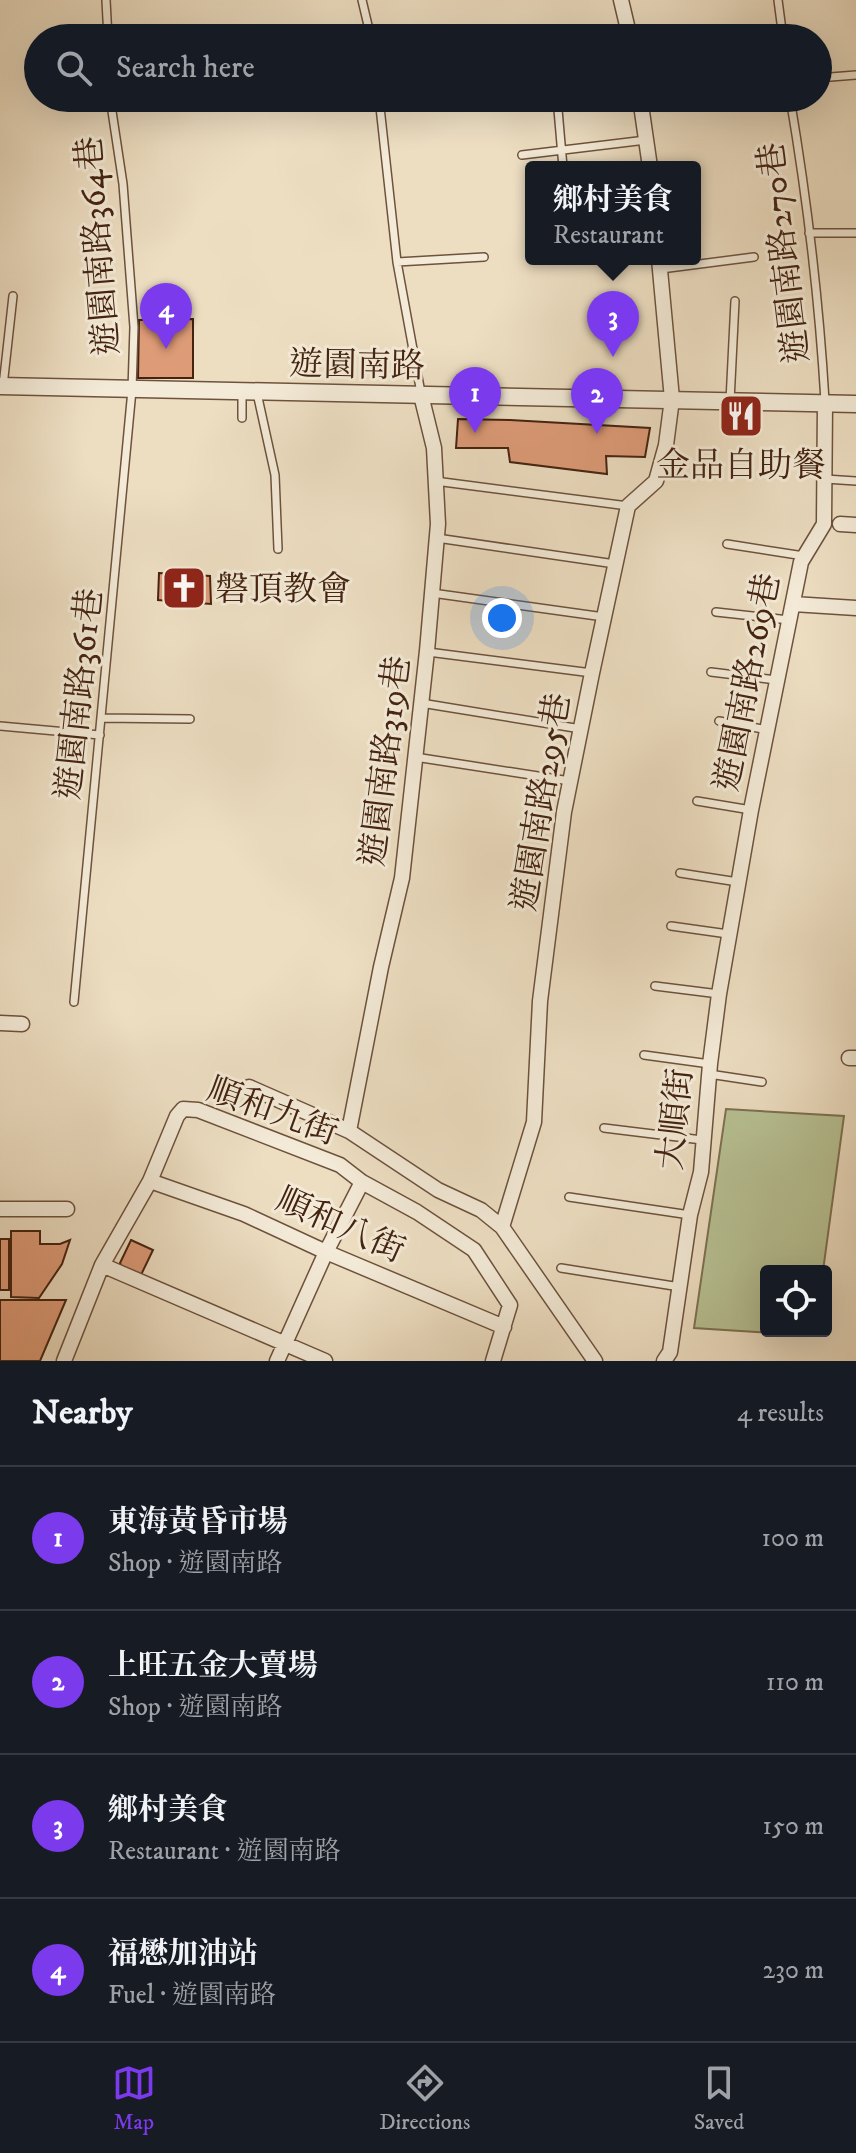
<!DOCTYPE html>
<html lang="en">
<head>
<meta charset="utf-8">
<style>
	:root { --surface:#171b24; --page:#20242c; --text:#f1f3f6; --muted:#9ea1a6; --line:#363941; --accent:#7c3aed }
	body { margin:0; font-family:"IM FELL DW Pica","Noto Serif TC",serif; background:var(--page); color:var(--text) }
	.controls { position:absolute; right:24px; bottom:24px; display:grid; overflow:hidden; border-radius:8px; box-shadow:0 8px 32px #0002 }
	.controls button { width:72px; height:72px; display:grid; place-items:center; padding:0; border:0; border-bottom:2px solid var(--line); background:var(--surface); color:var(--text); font:40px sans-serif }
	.you { position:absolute; left:502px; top:618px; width:28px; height:28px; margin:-20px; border:6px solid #fff; border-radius:50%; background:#1a73e8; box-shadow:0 0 0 12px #1a73e833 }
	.badge { display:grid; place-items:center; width:52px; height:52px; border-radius:50%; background:var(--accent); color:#fff; font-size:26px; font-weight:700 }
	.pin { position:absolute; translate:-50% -66px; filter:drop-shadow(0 2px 4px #0008) }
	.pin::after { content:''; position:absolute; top:42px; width:28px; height:24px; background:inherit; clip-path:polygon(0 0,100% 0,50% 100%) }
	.popup { position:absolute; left:525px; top:161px; width:176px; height:104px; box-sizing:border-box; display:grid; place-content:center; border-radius:8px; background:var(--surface); filter:drop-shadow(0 2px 6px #0005); font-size:26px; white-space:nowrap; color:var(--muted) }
	.popup b { font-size:30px; color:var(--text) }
	.popup::after { content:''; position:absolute; left:50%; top:100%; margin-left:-16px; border:16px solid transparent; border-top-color:var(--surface) }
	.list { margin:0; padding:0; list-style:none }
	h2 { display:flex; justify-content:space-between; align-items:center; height:104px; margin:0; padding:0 32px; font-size:34px }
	h2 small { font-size:26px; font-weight:400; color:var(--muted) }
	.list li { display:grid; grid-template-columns:52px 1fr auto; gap:24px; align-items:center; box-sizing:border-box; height:144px; padding:0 32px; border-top:2px solid var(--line) }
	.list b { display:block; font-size:30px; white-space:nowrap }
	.list p { margin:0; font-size:26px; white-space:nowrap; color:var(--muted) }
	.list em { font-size:26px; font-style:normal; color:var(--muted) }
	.icon { flex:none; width:44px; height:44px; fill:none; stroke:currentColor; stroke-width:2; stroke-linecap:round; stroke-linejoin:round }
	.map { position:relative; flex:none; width:856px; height:1361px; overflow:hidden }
	.search { position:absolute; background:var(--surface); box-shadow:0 8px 32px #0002; left:24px; right:24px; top:24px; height:88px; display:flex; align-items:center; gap:20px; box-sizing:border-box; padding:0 28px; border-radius:44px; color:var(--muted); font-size:30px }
	.sheet { height:680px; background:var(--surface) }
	nav { display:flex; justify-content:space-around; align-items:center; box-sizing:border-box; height:112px; border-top:2px solid var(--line); background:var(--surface); font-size:22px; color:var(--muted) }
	nav a { display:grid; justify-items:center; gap:4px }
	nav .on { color:var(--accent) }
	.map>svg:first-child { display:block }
	.green { fill:#b7c194; stroke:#7e7252; stroke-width:2 }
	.building { fill:#dd9b77; stroke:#442311; stroke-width:2 }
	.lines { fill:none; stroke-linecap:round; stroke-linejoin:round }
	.service-casing { stroke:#6e523d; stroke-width:10 }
	.minor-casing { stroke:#6e523d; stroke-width:17 }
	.tertiary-casing { stroke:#6e523d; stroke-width:19 }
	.service { stroke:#f3ead7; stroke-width:7 }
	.minor { stroke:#f3ead7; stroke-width:14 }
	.tertiary { stroke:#f3ead7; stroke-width:16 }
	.labels { text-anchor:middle; stroke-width:6; stroke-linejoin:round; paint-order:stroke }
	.street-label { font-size:34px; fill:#442311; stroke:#f3ead7 }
	.poi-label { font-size:34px; fill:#442311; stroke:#f3ead7 }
</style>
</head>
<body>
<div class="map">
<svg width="856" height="1361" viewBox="0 0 856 1361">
	<rect width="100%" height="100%" fill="#eddec2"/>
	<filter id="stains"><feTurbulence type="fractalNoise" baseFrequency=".0025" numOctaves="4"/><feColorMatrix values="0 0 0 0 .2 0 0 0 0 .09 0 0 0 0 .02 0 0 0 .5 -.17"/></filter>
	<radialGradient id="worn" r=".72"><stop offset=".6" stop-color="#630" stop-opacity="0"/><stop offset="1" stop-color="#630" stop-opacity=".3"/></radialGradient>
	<path class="green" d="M726 1109 844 1116 823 1271H766V1331H803V1335L694 1328Z"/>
	<path class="building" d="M193 319V378H138L139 320Z
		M458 419 510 420 650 428 645 457 606 456 607 474 510 462 508 448H456Z
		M159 573 210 576 211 604 158 600Z
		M11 1231H40V1244H60L70 1240 62 1264 39 1298 11 1297Z
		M0 1239H9V1290H0Z
		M131 1240 153 1250 139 1279 124 1271 120 1263Z
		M0 1300H66L40 1361H0Z"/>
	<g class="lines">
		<g class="service-casing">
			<path id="service" d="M106 0 108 38
				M362 0 371 38
				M778 0 783 38
				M818 78 856 75
				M379 98 397 262 421 393
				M557 98 563 167
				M790 98C807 198 819 300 825 401
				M522 155 646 140
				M809 233H856
				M397 262 484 257
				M661 269 754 257
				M3 386 13 296
				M257 393 275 475 278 549
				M730 401 735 301
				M242 418V392
				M825 479 856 481
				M435 481 628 506
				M437 538 615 564
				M727 544 804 556
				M432 593 604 617
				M716 612 789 620
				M428 652 592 673
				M711 672 776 680
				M421 703 581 729
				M101 718 190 719
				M719 721 768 730
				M0 726 100 735
				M415 757 570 781
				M697 801 751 810
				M680 873 738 882
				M671 926 728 934
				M655 986 719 994
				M74 1002 132 390 134 327 123 184 110 98
				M644 1055 710 1064
				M709 1074 762 1082
				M604 1128 702 1140
				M569 1197 690 1215
				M561 1268 680 1287"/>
		</g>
		<g class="minor-casing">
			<path id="minor" d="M621 0 630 38
				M640 98 650 167
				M840 524 856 525
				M793 604 856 608
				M0 1023 22 1024
				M849 1058H856
				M249 1087 349 1131 438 1190 481 1210 502 1227 595 1361
				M349 1131 381 967 402 878 427 651 438 524 434 448 421 395
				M150 1181 244 1214 326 1252 504 1327
				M0 1209H67
				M502 1227 534 1122 540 1001 564 812 592 673 628 506 656 481 666 445 672 399 659 259
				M102 1265 325 1361
				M64 1361 102 1265 150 1181 177 1116 183 1109 198 1110 340 1165 362 1182 417 1212 474 1250 510 1305 493 1361
				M277 1361 326 1252 362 1182
				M664 1361 670 1352 690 1215 701 1172 710 1064 719 994 751 810 801 562 824 524 825 403"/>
		</g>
		<g class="tertiary-casing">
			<path id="tertiary" d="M0 386 856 404"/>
		</g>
		<use href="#service" class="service"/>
		<use href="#minor" class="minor"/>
		<use href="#tertiary" class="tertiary"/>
	</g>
	<defs>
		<g id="restaurant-square" transform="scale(2.3)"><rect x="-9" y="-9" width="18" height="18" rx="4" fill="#8f2418" stroke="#f3ead7"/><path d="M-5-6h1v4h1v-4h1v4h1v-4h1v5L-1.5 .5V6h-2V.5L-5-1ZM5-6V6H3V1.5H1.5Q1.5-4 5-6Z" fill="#fff"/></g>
		<g id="church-square" transform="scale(2.3)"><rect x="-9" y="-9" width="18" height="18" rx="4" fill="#8f2418" stroke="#f3ead7"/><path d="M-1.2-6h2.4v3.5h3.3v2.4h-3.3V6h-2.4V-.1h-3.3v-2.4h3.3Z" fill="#fff"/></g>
	</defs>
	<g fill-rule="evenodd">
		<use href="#restaurant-square" x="741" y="416"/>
		<use href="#church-square" x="184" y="588"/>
	</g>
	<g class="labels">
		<g class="street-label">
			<text transform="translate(97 246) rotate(-95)" y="12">遊園南路364巷</text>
			<text transform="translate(783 253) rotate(-97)" y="12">遊園南路270巷</text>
			<text transform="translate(357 364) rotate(1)" y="12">遊園南路</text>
			<text transform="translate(746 682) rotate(-79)" y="12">遊園南路269巷</text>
			<text transform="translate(78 694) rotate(-84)" y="12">遊園南路361巷</text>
			<text transform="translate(384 761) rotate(-83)" y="12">遊園南路319巷</text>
			<text transform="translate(540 802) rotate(-81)" y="12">遊園南路295巷</text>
			<text transform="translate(273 1110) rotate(20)" y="12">順和九街</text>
			<text transform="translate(674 1119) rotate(-84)" y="12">大順街</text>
			<text transform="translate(341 1224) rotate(24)" y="12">順和八街</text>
		</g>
		<g class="poi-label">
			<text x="741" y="476">金品自助餐</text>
			<text x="215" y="600" text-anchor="start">磐頂教會</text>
		</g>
	</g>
	<rect width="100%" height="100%" filter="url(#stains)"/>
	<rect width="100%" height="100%" fill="url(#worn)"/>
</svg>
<div class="controls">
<button><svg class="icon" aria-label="locate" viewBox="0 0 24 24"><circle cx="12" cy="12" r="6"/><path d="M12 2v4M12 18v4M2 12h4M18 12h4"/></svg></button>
</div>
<div class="you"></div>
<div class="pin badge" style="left:475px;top:433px">1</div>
<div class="pin badge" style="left:597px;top:434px">2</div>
<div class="pin badge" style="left:613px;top:357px">3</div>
<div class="popup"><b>鄉村美食</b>Restaurant</div>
<div class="pin badge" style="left:166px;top:349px">4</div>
<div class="search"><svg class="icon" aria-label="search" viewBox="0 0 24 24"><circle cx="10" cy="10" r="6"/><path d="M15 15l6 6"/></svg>Search here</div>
</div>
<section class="sheet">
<h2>Nearby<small>4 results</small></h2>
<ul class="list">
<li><span class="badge">1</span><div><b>東海黃昏市場</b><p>Shop · 遊園南路</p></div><em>100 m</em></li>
<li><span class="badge">2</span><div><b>上旺五金大賣場</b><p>Shop · 遊園南路</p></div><em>110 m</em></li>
<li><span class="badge">3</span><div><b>鄉村美食</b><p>Restaurant · 遊園南路</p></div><em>150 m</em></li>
<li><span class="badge">4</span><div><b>福懋加油站</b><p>Fuel · 遊園南路</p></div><em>230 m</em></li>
</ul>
</section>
<nav>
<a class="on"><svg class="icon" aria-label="map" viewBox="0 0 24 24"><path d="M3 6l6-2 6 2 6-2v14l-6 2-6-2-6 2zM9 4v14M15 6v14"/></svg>Map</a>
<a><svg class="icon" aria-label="directions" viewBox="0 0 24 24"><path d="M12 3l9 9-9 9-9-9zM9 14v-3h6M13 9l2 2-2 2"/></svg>Directions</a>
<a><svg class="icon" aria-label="saved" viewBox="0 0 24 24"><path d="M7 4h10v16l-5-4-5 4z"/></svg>Saved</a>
</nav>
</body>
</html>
